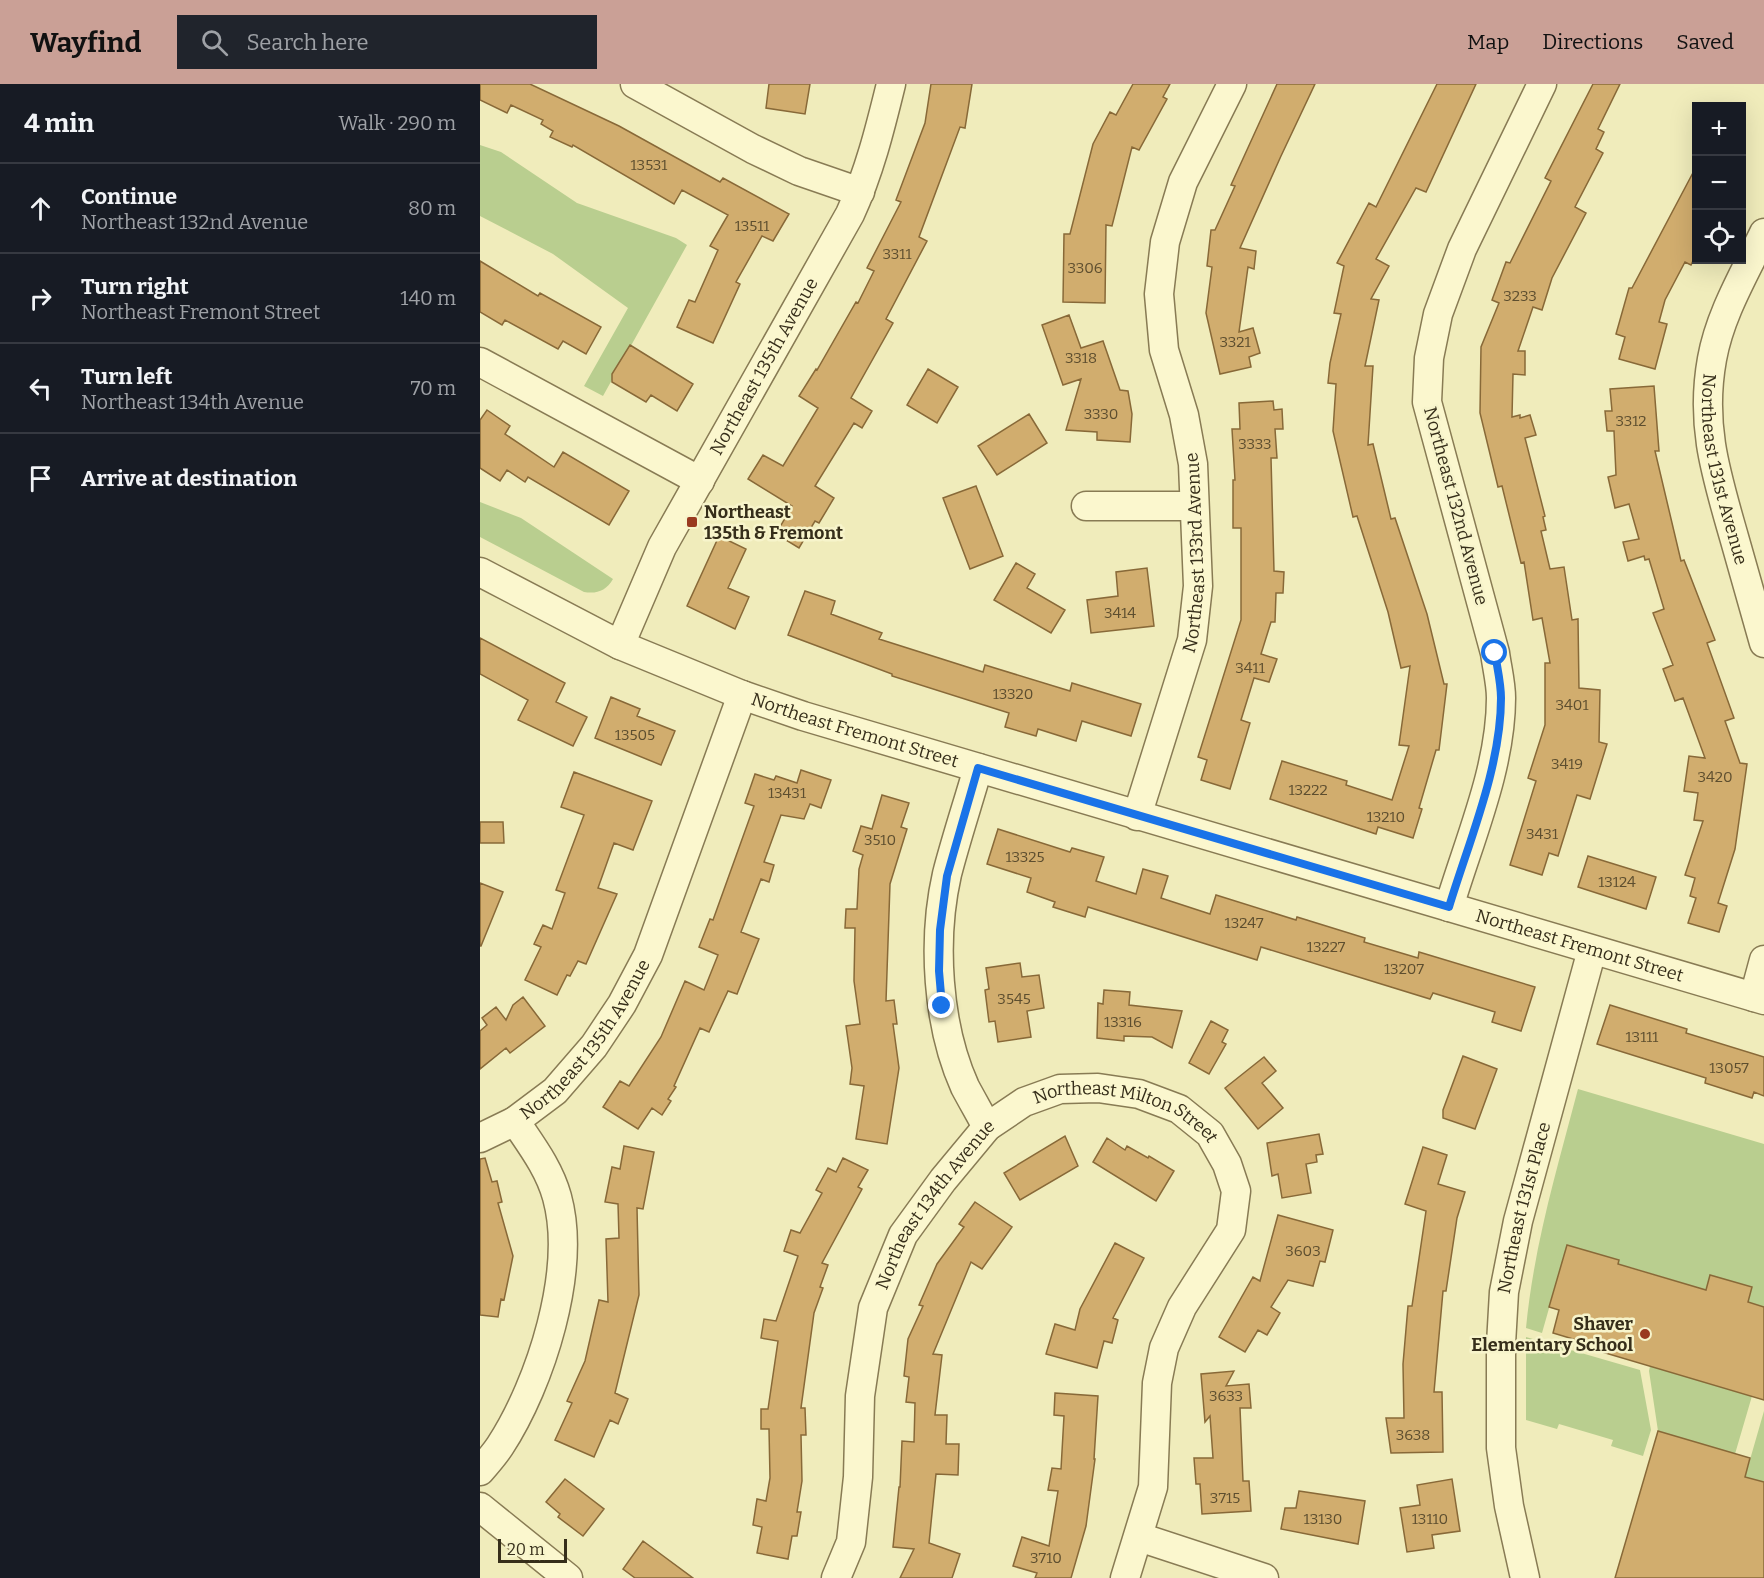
<!DOCTYPE html>
<html lang="en">
<head>
<meta charset="utf-8">
<style>
	:root { --surface:#171b24; --page:#20242c; --text:#f1f3f6; --muted:#9ea1a6; --line:#363941; --accent:#caa096 }
	body { margin:0; font-family:Bitter,serif; background:var(--page); color:var(--text) }
	.controls { position:absolute; right:18px; top:18px; display:grid; overflow:hidden; border-radius:0px; box-shadow:0 6px 24px #0002 }
	.controls button { width:54px; height:54px; display:grid; place-items:center; padding:0; border:0; border-bottom:2px solid var(--line); background:var(--surface); color:var(--text); font:30px sans-serif }
	.scale { position:absolute; left:18px; bottom:15px; width:69px; box-sizing:border-box; padding-left:6px; border:3px solid #362e1a; border-top:0; font-size:16px; line-height:21px; white-space:nowrap; color:#362e1a; -webkit-text-stroke:4px #f7f4cb; paint-order:stroke }
	.stop { position:absolute; width:18px; height:18px; margin:-14px; border:4px solid #1a73e8; border-radius:50%; background:#fff }
	.stop.end { background:#1a73e8; border-color:#fff; box-shadow:0 2px 6px #0008 }
	.list { margin:0; padding:0; list-style:none }
	h2 { display:flex; justify-content:space-between; align-items:center; height:78px; margin:0; padding:0 24px; font-size:26px }
	h2 small { font-size:20px; font-weight:400; color:var(--muted) }
	.list li { display:grid; grid-template-columns:39px 1fr auto; gap:18px; align-items:center; box-sizing:border-box; height:90px; padding:0 24px; border-top:2px solid var(--line) }
	.list b { display:block; font-size:22px; white-space:nowrap }
	.list p { margin:0; font-size:20px; white-space:nowrap; color:var(--muted) }
	.list em { font-size:20px; font-style:normal; color:var(--muted) }
	.icon { flex:none; width:33px; height:33px; fill:none; stroke:currentColor; stroke-width:2; stroke-linecap:round; stroke-linejoin:round }
	.map { position:relative; flex:none; width:1284px; height:1494px; overflow:hidden }
	header { display:flex; align-items:center; gap:36px; box-sizing:border-box; height:84px; padding:0 30px; background:var(--accent); color:#111 }
	header strong { font-size:28px }
	nav { display:flex; gap:33px; margin-inline-start:auto; font-size:21px }
	.search { width:420px; height:54px; background:var(--page); display:flex; align-items:center; gap:15px; box-sizing:border-box; padding:0 21px; border-radius:0px; color:var(--muted); font-size:22px }
	main { display:flex }
	aside { flex:1; background:var(--surface) }
	.map>svg:first-child { display:block }
	.green { fill:#b9ce8f }
	.building { fill:#d1ad6e; stroke:#886938; stroke-width:1.5 }
	.lines { fill:none; stroke-linecap:round; stroke-linejoin:round }
	.minor-casing { stroke:#887b54; stroke-width:31 }
	.minor { stroke:#fbf7ce; stroke-width:28 }
	.route { stroke:#1a73e8; stroke-width:8 }
	.poi-dot { fill:#9a3a20; stroke:#f7f4cb; stroke-width:2 }
	.labels { text-anchor:middle; stroke-width:5; stroke-linejoin:round; paint-order:stroke }
	.number-label { font-size:15px; fill:#5d4e2f }
	.street-label { font-size:18px; fill:#362e1a; stroke:#f7f4cb }
	.poi-label { font-size:18px; font-weight:bold; fill:#362e1a; stroke:#f7f4cb; text-anchor:start }
</style>
</head>
<body>
<header>
<strong>Wayfind</strong>
<div class="search"><svg class="icon" aria-label="search" viewBox="0 0 24 24"><circle cx="10" cy="10" r="6"/><path d="M15 15l6 6"/></svg>Search here</div>
<nav><a>Map</a><a>Directions</a><a>Saved</a></nav>
</header>
<main>
<aside>
<h2>4 min<small>Walk · 290 m</small></h2>
<ul class="list">
<li><svg class="icon" aria-label="ahead" viewBox="0 0 24 24"><path d="M12 20V5M6 11l6-6 6 6"/></svg><div><b>Continue</b><p>Northeast 132nd Avenue</p></div><em>80 m</em></li>
<li><svg class="icon" aria-label="right" viewBox="0 0 24 24"><path d="M7 20v-9h11M14 6l5 5-5 5"/></svg><div><b>Turn right</b><p>Northeast Fremont Street</p></div><em>140 m</em></li>
<li><svg class="icon" aria-label="left" viewBox="0 0 24 24"><path d="M17 20v-9H6M10 6l-5 5 5 5"/></svg><div><b>Turn left</b><p>Northeast 134th Avenue</p></div><em>70 m</em></li>
<li><svg class="icon" aria-label="arrive" viewBox="0 0 24 24"><path d="M6 21V4h12l-3 4 3 4H6"/></svg><div><b>Arrive at destination</b></div></li>
</ul>
</aside>
<div class="map">
<svg width="1284" height="1494" viewBox="0 0 1284 1494">
	<rect width="100%" height="100%" fill="#f0ecbb"/>
	<path class="green" d="M0 61 21 68 97 119 196 154 207 161 123 312 104 302 148 224 73 170 0 132Z
		M0 418 41 434 133 495C126 507 117 510 104 508L0 453Z
		M1098 1005 1284 1060V1223L1268 1218 1272 1203 1230 1191 1226 1206 1150 1183 1137 1185 1139 1176 1087 1161 1062 1249 1046 1244C1054 1161 1077 1085 1098 1005Z
		M1046 1253 1160 1286 1171 1346 1163 1372 1131 1362 1133 1356 1079 1340 1077 1345 1046 1336Z
		M1170 1282 1272 1312 1255 1370 1178 1347 1169 1287Z
		M1284 1327V1398L1265 1393Z"/>
	<path class="building" d="M0 0H50L139 42 240 98 243 94 309 130 293 157 282 152 256 198 260 200 233 259 197 243 209 216 215 218 238 166 230 162 248 131 202 106 194 120 93 61 92 63 70 53 73 47 61 40 63 36 31 21 27 29 0 16Z
		M289 0H330L325 30 286 24Z
		M451 0H492L485 44 480 43 439 153 447 157 406 235 413 239 371 314 392 327 382 344 374 339 335 402 354 414 339 439 335 437 319 464 296 450 312 422 268 395 283 371 303 382 338 324 319 312 336 285 337 286 376 218 378 219 394 187 387 184 421 118 416 116 445 39Z
		M653 0H690L683 13 687 15 659 66 652 63 632 142 626 141 625 219 583 218 584 150H590L613 60 630 28 636 31Z
		M797 0H835L801 72 760 164 776 167 774 185 768 183 759 248 773 244 780 269 769 273 771 283 740 290 726 229 732 183 727 182 731 146H735L755 102 751 101Z
		M957 0H996L946 108 936 104 896 175 909 182 891 215 899 216 885 282H893L888 361 893 360 911 435 915 434 947 530 964 600H967L959 666H956L939 724 942 725 933 754 898 743 896 750 790 715 802 677 867 697 866 701 912 716 929 662 919 661 930 582 921 584 908 528 877 432 873 433 853 347 856 300 848 299 850 279 861 230 854 229 864 182 857 179 889 119 896 123Z
		M1113 0H1140L1118 45 1124 48 1116 65 1123 69 1095 123 1106 129 1072 194 1062 226 1053 223 1038 267H1045V291L1033 290 1032 333 1040 331V334L1050 331 1056 351 1045 354 1065 432 1063 433 1066 446 1061 447 1070 485 1084 483 1092 536 1098 535 1099 604 1120 606 1119 658 1127 660 1110 715 1097 711 1078 772 1069 769 1062 791 1030 781 1056 697 1048 694 1065 641V579H1070L1062 534 1053 536 1044 478 1041 479 1022 402 1018 403 1000 329 1001 263 1019 219 1012 216 1026 178 1030 179 1071 97 1065 94Z
		M1216 83V170L1211 181 1205 178 1185 216 1179 238 1187 240 1175 285 1139 275 1145 253 1136 250 1149 204H1152Z
		M0 177 58 212 60 209 121 243 106 270 83 257 78 265 25 236 22 241 0 228Z
		M589 231 601 264 623 257 640 306 648 307 652 330 650 358 617 356V348L586 346 601 295 583 301 562 241Z
		M150 261 213 300 197 327 171 311 166 318 132 298V290Z
		M448 285 478 303 457 339 427 321Z
		M1174 302 1179 367H1175L1201 477 1204 476 1235 556 1227 559 1254 634 1245 637 1260 679 1267 680 1255 765 1238 819 1247 822 1239 848 1208 839 1216 814 1210 812 1215 794 1205 791 1223 737 1214 736 1218 709 1204 707 1209 672 1225 674 1203 614 1195 617 1183 585 1193 581 1173 529 1184 525 1169 475 1165 476 1164 472 1148 477 1143 458 1159 455 1149 420 1135 424 1128 393 1136 391 1134 347H1127L1125 327H1132L1130 305Z
		M793 317 794 326 802 325 803 345H795L797 374H791L794 487 804 488 803 509H796L795 538H791L781 570 797 575 789 598 774 594 761 636 770 639 750 705 721 696 727 676 718 673 761 536V444H753V396H755L752 345H760L759 319Z
		M7 326 30 342 25 350 74 383 83 368 149 407 129 441 48 393 45 398 27 386 20 397 0 384V336Z
		M549 330 567 359 517 391 498 362Z
		M496 402 523 472 490 485 463 414Z
		M239 452 266 465 248 504 269 513 255 545 207 522Z
		M536 479 555 490 547 504 585 526 571 549 514 516Z
		M667 484 674 542 611 549 607 516 638 512 636 488Z
		M325 507 355 517 351 530 402 549 399 555 503 588 505 581 590 607 592 599 661 620 651 652 602 637 596 657 558 645 556 652 525 643 529 629 412 592V590L308 551Z
		M0 554 85 599 76 618 107 633 93 662 38 636 48 616 0 590Z
		M131 613 160 625 157 632 195 647 181 681 115 654Z
		M321 686 351 696 341 724 330 720 324 735 301 731 284 778 294 781 289 798 281 795 261 848 279 855 257 910 248 907 229 948 220 944 194 1002 196 1003 188 1015 191 1017 182 1031 172 1024 158 1045 123 1023 140 997 149 1002 181 953 205 897 224 906 238 871 219 863 230 835 233 836 274 722 265 719 275 690 294 696 296 692 317 699Z
		M94 688 172 717 153 766 134 759 118 804 137 810 106 880 98 877 90 892 87 891 77 911 45 896 61 863 54 860 63 841 72 845 85 809 76 806 104 731 81 723Z
		M402 711 429 719 421 743 427 745 410 800 406 917 414 916 417 940H413L419 984 407 1060 376 1055 384 1002 370 1000 372 984 366 942 380 940 374 897 375 844H365L366 825H377L379 785 383 771 373 767 381 742 392 745Z
		M0 738H23L24 759H0Z
		M518 745 590 768 592 764 624 773 616 797 656 810 663 785 688 792 681 814 730 830 736 811 816 836 817 833 885 854 884 858 938 874 939 868 1055 903 1041 947 1012 938 1015 928 953 909 950 915 781 863 777 876 608 823 605 833 573 823 575 818 547 808 551 794 507 780Z
		M1108 772 1176 793 1166 825 1098 803Z
		M0 799 23 808 1 862H0Z
		M540 879 542 893 559 891 564 924 547 927 551 953 518 958 515 937 509 938 505 906 509 905 506 884Z
		M624 906 650 908 649 921 702 927 692 964 672 953 644 952V957L617 954 618 919 623 920Z
		M43 913 65 942 30 969 26 964 0 985V947L7 941 2 934 16 923 26 936 33 921Z
		M1130 921 1207 945 1206 949 1284 973V1012L1274 1008 1272 1014 1225 999 1226 994 1117 960Z
		M731 937 748 946 742 958 746 960 729 990 709 979Z
		M983 972 1017 985 995 1045 963 1034V1026Z
		M784 973 796 987 782 999 803 1024 778 1045 745 1004Z
		M839 1050 843 1070 836 1071 837 1078 826 1080 831 1109 802 1114 798 1090 792 1092 787 1059Z
		M585 1052 598 1082 540 1116 524 1089Z
		M627 1054 645 1066 647 1062 668 1074 669 1072 694 1087 676 1117 613 1078Z
		M144 1062 174 1068 163 1125 157 1124 159 1211 135 1309 148 1315 138 1340 130 1336 114 1373 75 1356 92 1319 87 1317 105 1277 119 1216 128 1218 126 1155 139 1154 138 1120 125 1118 132 1083 140 1085Z
		M943 1063 967 1071 958 1100 985 1108 977 1134 966 1207H963L954 1308H962L963 1368 911 1369 906 1334H924L923 1280 928 1222H932L946 1127 925 1120Z
		M5 1074 12 1098 17 1097 22 1118 18 1119 33 1172 24 1216 21 1215 18 1233 0 1231V1075Z
		M363 1074 388 1086 378 1103 382 1105 342 1179 348 1181 340 1203 343 1204 334 1229 321 1324H325L326 1351H321L322 1397 317 1428H321L317 1452H312L308 1475 277 1469 282 1443 273 1441 277 1415 286 1417 290 1394 289 1345H281V1325H288L298 1257 281 1254 284 1235 296 1237 318 1172 304 1167 311 1146 320 1149 342 1109 336 1106 348 1084 356 1088Z
		M495 1118 532 1143 502 1185 491 1178 453 1270 462 1271 455 1331H467L466 1360H479L478 1391 456 1390 449 1459 480 1470 472 1494H420L434 1465 413 1463 419 1403H420L422 1357 434 1358 435 1319 426 1318 429 1293 424 1292 428 1255 443 1222 439 1221 457 1180 484 1143 479 1140Z
		M798 1131 853 1146 845 1178 840 1177 833 1202 808 1196 791 1223 800 1229 787 1251 778 1246 765 1268 739 1253 773 1193 780 1197Z
		M635 1159 664 1174 633 1234 638 1236 632 1259 624 1257 617 1284 566 1270 575 1240 595 1246 600 1225Z
		M1087 1161 1139 1176 1138 1180 1226 1206 1230 1191 1272 1203 1268 1218 1284 1223V1316L1122 1268 1123 1264 1073 1249 1079 1226 1069 1223Z
		M754 1287 746 1302 769 1300 771 1324H760L763 1397H769L771 1427 722 1430 720 1400H716L714 1374H733L730 1332 725 1338 721 1290Z
		M575 1309 618 1312 614 1375H615L606 1442 591 1494H555L557 1489 533 1482 542 1453 569 1462 578 1407 568 1406 572 1384 581 1385 584 1332 574 1331Z
		M1178 1347 1270 1374 1265 1393 1284 1398V1494H1135Z
		M85 1395 124 1425 103 1452 78 1433 80 1430 66 1418Z
		M972 1395 980 1447 952 1451 954 1464 927 1468 920 1424 940 1421 937 1401Z
		M819 1407 885 1417 878 1460 801 1445 805 1424H816Z
		M163 1457 213 1494H155L143 1485Z"/>
	<g class="lines">
		<g class="minor-casing">
			<g id="minor">
				<path d="M155 0 273 65 319 87 380 108"/>
				<path id="s1" d="M1284 149C1265 189 1240 230 1232 275 1220 341 1236 390 1254 453 1264 488 1274 523 1284 559"/>
				<path d="M0 278 220 397"/>
				<path d="M606 422H714"/>
				<path id="s2" d="M0 488 140 561 262 611 323 632 1284 916"/>
				<path id="s3" d="M140 561 182 463 370 130C389 89 400 45 411 0"/>
				<path d="M498 684C488 719 476 755 467 790 452 856 457 941 485 1003 492 1016 500 1030 507 1043"/>
				<path id="s4" d="M657 732 712 556 718 502 713 380 704 331 684 266 679 210 685 158 703 98 752 0"/>
				<path d="M969 823C989 756 1021 684 1021 614 1021 599 1017 584 1015 569L947 318 949 274 958 230 982 165 1062 0"/>
				<path d="M1274 913 1284 876"/>
				<path id="s5" d="M0 1054 35 1037 75 1007 114 962 142 920 168 871 262 611"/>
				<path d="M0 1387C7 1379 14 1371 20 1362 61 1299 97 1186 77 1113 69 1084 51 1061 35 1037"/>
				<path d="M0 1423 88 1494"/>
				<path d="M659 1453 784 1494"/>
				<path id="s6" d="M356 1494 371 1458 378 1393 380 1312 393 1224 423 1151 463 1096 507 1043 544 1018 580 1005 618 1004 659 1010 699 1025 730 1050 747 1080 756 1107 751 1146 702 1223 684 1264 677 1299 673 1403 645 1494"/>
				<path id="s7" d="M1045 1494 1029 1422 1021 1364V1260L1024 1208 1038 1137 1112 866"/>
			</g>
		</g>
		<use href="#minor" class="minor"/>
	</g>
	<g class="lines">
		<path class="route" d="M462 922 459 887 460 846 467 792 498 684 969 823C989 757 1021 683 1021 614 1021 599 1017 583 1015 569"/>
	</g>
	<g class="poi-dot">
		<rect x="206" y="432" width="12" height="12" rx="3"/>
		<circle cx="1165" cy="1250" r="6"/>
	</g>
	<g class="labels">
		<g class="number-label">
			<text x="169" y="86">13531</text>
			<text x="272" y="147">13511</text>
			<text x="417" y="175">3311</text>
			<text x="605" y="189">3306</text>
			<text x="1040" y="217">3233</text>
			<text x="755" y="263">3321</text>
			<text x="601" y="279">3318</text>
			<text x="621" y="335">3330</text>
			<text x="1151" y="342">3312</text>
			<text x="775" y="365">3333</text>
			<text x="640" y="534">3414</text>
			<text x="770" y="589">3411</text>
			<text x="533" y="615">13320</text>
			<text x="1092" y="626">3401</text>
			<text x="155" y="656">13505</text>
			<text x="1087" y="685">3419</text>
			<text x="1235" y="698">3420</text>
			<text x="828" y="711">13222</text>
			<text x="307" y="714">13431</text>
			<text x="906" y="738">13210</text>
			<text x="1062" y="755">3431</text>
			<text x="400" y="761">3510</text>
			<text x="545" y="778">13325</text>
			<text x="1137" y="803">13124</text>
			<text x="764" y="844">13247</text>
			<text x="846" y="868">13227</text>
			<text x="924" y="890">13207</text>
			<text x="534" y="920">3545</text>
			<text x="643" y="943">13316</text>
			<text x="1162" y="958">13111</text>
			<text x="1249" y="989">13057</text>
			<text x="823" y="1172">3603</text>
			<text x="746" y="1317">3633</text>
			<text x="933" y="1356">3638</text>
			<text x="745" y="1419">3715</text>
			<text x="843" y="1440">13130</text>
			<text x="950" y="1440">13110</text>
			<text x="566" y="1479">3710</text>
		</g>
		<g class="street-label">
			<text dy="6" stroke="none"><textPath href="#s3" startOffset="314">Northeast 135th Avenue</textPath></text>
			<text dy="6" stroke="none"><textPath href="#s1" startOffset="249">Northeast 131st Avenue</textPath></text>
			<text transform="translate(976 422) rotate(75)" y="6">Northeast 132nd Avenue</text>
			<text dy="6" stroke="none"><textPath href="#s4" startOffset="272">Northeast 133rd Avenue</textPath></text>
			<text dy="6" stroke="none"><textPath href="#s2" startOffset="408">Northeast Fremont Street</textPath></text>
			<text dy="6" stroke="none"><textPath href="#s2" startOffset="1164">Northeast Fremont Street</textPath></text>
			<text dy="6" stroke="none"><textPath href="#s5" startOffset="148">Northeast 135th Avenue</textPath></text>
			<text dy="6" stroke="none"><textPath href="#s6" startOffset="644">Northeast Milton Street</textPath></text>
			<text dy="6" stroke="none"><textPath href="#s6" startOffset="396">Northeast 134th Avenue</textPath></text>
			<text dy="6" stroke="none"><textPath href="#s7" startOffset="375">Northeast 131st Place</textPath></text>
		</g>
		<g class="poi-label">
			<text x="224" y="434">Northeast<tspan x="224" dy="21">135th &amp; Fremont</tspan></text>
			<text x="1153" y="1246" text-anchor="end">Shaver<tspan x="1153" dy="21">Elementary School</tspan></text>
		</g>
	</g>
</svg>
<div class="controls">
<button>+</button>
<button>−</button>
<button><svg class="icon" aria-label="locate" viewBox="0 0 24 24"><circle cx="12" cy="12" r="6"/><path d="M12 2v4M12 18v4M2 12h4M18 12h4"/></svg></button>
</div>
<div class="scale">20 m</div>
<div class="stop" style="left:1015px;top:569px"></div>
<div class="stop end" style="left:462px;top:922px"></div>
</div>
</main>
</body>
</html>
